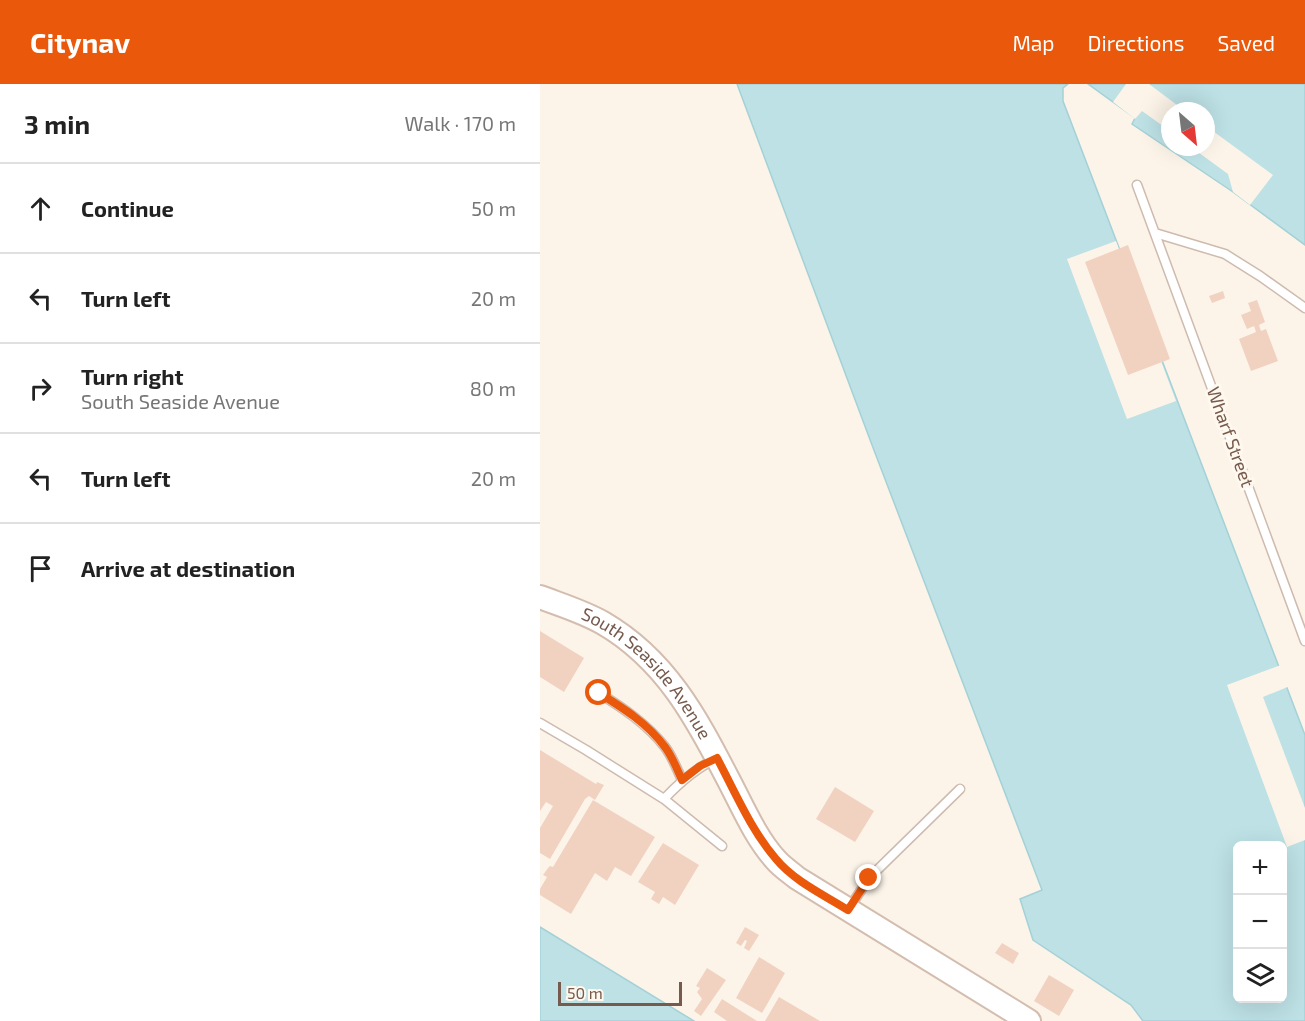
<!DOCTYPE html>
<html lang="en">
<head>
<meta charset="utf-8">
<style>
	:root { --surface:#fff; --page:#f2f2f2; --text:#222; --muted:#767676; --line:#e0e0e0; --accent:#ea580c }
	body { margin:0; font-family:"Exo 2",sans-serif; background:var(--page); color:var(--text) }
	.controls { position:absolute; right:18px; bottom:18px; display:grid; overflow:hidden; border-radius:9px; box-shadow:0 6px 24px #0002 }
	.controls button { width:54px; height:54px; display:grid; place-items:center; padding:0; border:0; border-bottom:2px solid var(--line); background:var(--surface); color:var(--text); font:30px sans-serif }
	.compass { position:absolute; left:621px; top:18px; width:54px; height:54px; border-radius:50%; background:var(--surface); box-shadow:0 6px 24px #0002; rotate:152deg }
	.scale { position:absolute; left:18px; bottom:15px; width:124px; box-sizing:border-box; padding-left:6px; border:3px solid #765a4d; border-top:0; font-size:16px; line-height:21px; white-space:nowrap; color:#765a4d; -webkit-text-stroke:4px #fef8ef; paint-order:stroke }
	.stop { position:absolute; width:18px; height:18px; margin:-14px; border:4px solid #ea580c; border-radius:50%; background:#fff }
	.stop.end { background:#ea580c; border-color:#fff; box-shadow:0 2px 6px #0008 }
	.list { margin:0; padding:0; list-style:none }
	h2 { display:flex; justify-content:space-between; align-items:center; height:78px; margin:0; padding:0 24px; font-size:26px }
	h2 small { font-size:20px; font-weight:400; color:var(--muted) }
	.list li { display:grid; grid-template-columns:39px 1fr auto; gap:18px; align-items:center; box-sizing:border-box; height:90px; padding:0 24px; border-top:2px solid var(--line) }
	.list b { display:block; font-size:22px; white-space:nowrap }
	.list p { margin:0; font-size:20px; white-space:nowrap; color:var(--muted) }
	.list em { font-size:20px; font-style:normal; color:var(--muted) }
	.icon { flex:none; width:33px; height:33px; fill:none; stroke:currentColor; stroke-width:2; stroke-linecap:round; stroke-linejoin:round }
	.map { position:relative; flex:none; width:765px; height:937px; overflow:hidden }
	header { display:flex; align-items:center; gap:36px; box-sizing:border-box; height:84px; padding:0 30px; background:var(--accent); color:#fff }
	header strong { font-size:28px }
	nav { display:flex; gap:33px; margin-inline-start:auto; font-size:21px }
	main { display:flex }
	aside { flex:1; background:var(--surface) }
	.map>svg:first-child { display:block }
	.water { fill:#bde1e5; stroke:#a4d1d7; stroke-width:1.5; fill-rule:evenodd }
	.pier { fill:#fcf4e8 }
	.building { fill:#f1d2c1 }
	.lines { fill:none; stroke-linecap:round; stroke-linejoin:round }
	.lane-casing { stroke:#cebbaf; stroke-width:11 }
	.secondary-casing { stroke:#d3bdaf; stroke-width:26 }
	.lane { stroke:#fff; stroke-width:8 }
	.secondary { stroke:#fff; stroke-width:22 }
	.route { stroke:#ea580c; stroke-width:8 }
	.labels { text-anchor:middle; stroke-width:6; stroke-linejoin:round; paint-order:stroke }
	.street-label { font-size:18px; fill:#765a4d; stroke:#fef8ef }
</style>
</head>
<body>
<header>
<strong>Citynav</strong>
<nav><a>Map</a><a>Directions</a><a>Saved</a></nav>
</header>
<main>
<aside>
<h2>3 min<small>Walk · 170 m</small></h2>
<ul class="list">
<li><svg class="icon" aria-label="ahead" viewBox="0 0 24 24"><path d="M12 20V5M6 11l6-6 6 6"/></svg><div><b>Continue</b></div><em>50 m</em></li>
<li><svg class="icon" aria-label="left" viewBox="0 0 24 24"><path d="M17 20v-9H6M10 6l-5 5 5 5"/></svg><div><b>Turn left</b></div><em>20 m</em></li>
<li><svg class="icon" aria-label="right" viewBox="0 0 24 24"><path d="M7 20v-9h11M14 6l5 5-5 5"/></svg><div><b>Turn right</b><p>South Seaside Avenue</p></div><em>80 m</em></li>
<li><svg class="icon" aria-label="left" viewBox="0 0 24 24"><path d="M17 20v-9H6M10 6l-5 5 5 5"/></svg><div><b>Turn left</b></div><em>20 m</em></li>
<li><svg class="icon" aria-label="arrive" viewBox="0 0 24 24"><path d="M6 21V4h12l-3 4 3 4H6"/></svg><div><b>Arrive at destination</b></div></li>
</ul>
</aside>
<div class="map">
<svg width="765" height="937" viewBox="0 0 765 937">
	<rect width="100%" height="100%" fill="#fcf4e8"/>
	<path class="water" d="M197 0H528L523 4V17L765 651V937H603L591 921 493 856 480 815 502 806 332 361ZM698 762H742V914H698Z
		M548 0H765V161L693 108 592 40 595 34ZM630 27H666V63H630Z
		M0 843 154 937H0Z"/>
	<path class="pier" d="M586 0H609L645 27H630V47L602 27 595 35 573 18Z
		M666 42 733 91 710 121 693 108 688 90 651 63H666Z
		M576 157 636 317 587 335 527 175Z
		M741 581 750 602 723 613 765 724V756L747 763 687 601Z"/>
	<path class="building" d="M588 161 630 275 588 291 545 178Z
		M683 207 685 214 672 219 669 212Z
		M717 216 725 238 719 241 721 247 726 245 738 277 711 287 699 255 716 248 714 242 707 245 701 231 711 227 708 219Z
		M0 547 44 574 24 608 0 593Z
		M0 666 56 700 57 698 64 701 55 716 49 712 45 715 10 775 0 769V744L13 722 6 718 0 727Z
		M295 703 334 727 315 758 276 735Z
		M53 716 115 753 91 792 75 783 67 797 55 789 31 830 0 811V805L7 793 3 791 8 784 10 782 13 783Z
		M123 759 159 781 135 821 123 813 119 820 111 815 115 808 98 798Z
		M205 843 219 851 209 867 204 864 207 857 205 856 201 862 196 859Z
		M462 859 479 869 473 880 455 869Z
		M219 873 245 889 222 929 196 914Z
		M167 884 186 896 161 932 154 927 162 915 157 908 160 904 156 902Z
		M509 891 534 906 519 932 494 917Z
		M239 913 280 937H225Z
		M182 915 217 937H187L174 928Z"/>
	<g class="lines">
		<g class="lane-casing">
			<path id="lane" d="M597 101 765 557
				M615 149 685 170 720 192 765 224
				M59 609C83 624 107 640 125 663 132 672 137 685 142 696
				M0 639 46 666 124 715C140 698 156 684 177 674
				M124 715 182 762
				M308 826 329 794 420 705"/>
		</g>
		<g class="secondary-casing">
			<g id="secondary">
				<path id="s1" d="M0 513C21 521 44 528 63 539 125 575 156 633 187 693 202 721 215 753 236 776 242 783 250 788 257 794L489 937"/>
			</g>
		</g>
		<use href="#lane" class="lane"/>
		<use href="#secondary" class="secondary"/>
	</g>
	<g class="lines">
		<path class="route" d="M59 609C83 624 107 639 125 663 132 672 137 685 142 696L160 682 177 674C195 708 211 746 236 775 254 797 284 811 308 826L329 794"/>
	</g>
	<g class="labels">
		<g class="street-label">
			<text transform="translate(690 353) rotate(70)" y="6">Wharf Street</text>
			<text dy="6" stroke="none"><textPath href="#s1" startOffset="135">South Seaside Avenue</textPath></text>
		</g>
	</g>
</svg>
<div class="controls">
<button>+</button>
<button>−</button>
<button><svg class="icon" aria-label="layers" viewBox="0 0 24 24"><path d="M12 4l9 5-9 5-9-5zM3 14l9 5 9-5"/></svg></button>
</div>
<svg class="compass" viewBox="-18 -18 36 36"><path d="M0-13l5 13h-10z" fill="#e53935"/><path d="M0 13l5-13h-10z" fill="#767676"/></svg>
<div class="scale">50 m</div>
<div class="stop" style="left:59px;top:609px"></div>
<div class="stop end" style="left:329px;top:794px"></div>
</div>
</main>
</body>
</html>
